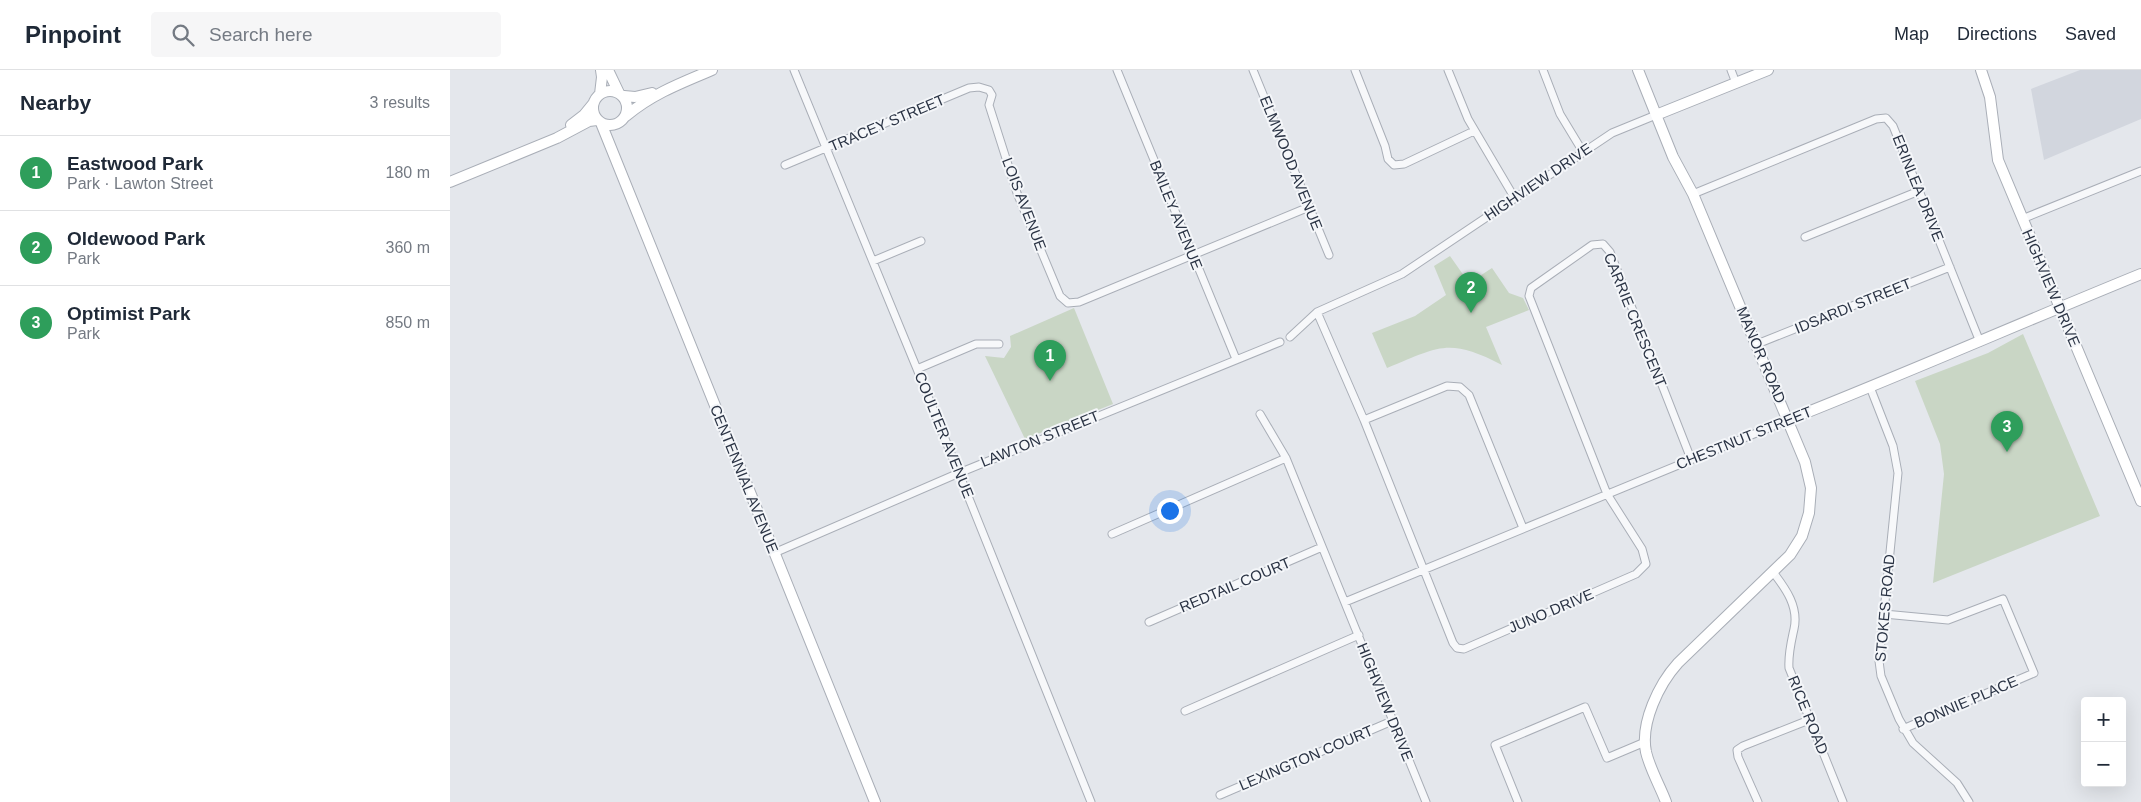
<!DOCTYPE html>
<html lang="en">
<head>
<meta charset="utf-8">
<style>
	:root { --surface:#fff; --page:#f6f6f7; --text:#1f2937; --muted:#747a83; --line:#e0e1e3; --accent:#d1495b }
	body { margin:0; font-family:Arial,sans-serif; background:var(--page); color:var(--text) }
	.controls { position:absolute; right:15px; bottom:15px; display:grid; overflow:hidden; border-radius:5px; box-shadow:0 5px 20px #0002 }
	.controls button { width:45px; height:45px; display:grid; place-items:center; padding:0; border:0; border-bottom:1px solid var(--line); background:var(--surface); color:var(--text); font:25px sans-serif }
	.you { position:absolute; left:719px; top:440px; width:18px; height:18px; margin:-12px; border:4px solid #fff; border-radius:50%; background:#1a73e8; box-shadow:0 0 0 8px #1a73e833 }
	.badge { display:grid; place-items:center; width:32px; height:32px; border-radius:50%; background:var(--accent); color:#fff; font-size:16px; font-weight:700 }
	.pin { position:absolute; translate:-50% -41px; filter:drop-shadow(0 1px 2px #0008) }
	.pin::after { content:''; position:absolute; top:26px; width:18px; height:15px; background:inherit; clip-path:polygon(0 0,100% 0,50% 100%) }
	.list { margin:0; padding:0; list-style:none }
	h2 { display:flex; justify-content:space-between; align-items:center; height:65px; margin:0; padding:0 20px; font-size:21px }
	h2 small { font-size:16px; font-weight:400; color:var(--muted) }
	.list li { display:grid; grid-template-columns:32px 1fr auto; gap:15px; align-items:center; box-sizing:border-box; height:75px; padding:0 20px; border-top:1px solid var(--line) }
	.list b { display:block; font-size:19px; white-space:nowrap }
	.list p { margin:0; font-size:16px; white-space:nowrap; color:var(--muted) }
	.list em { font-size:16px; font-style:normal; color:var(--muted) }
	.icon { flex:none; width:28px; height:28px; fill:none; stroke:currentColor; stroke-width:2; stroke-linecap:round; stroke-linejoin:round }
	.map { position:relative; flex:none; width:1691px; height:732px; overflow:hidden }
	header { display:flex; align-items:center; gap:30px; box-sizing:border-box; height:70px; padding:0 25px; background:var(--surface); border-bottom:1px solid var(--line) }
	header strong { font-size:24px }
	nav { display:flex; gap:28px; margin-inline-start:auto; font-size:18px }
	.search { width:350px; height:45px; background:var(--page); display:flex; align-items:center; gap:12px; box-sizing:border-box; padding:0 18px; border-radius:5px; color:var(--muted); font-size:19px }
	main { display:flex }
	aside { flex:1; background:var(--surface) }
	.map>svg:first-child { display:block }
	.built { fill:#d2d6de }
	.green { fill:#c9d6c5 }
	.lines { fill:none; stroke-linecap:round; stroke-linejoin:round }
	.street-casing { stroke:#a9aeb7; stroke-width:9 }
	.secondary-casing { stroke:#a9aeb7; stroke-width:12 }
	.street { stroke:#f7f8fa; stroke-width:7 }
	.secondary { stroke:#fff; stroke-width:10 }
	.labels { text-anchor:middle; stroke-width:4; stroke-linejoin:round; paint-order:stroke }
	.street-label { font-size:15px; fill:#2b3445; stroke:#f4f6f9 }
</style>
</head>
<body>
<header>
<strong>Pinpoint</strong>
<div class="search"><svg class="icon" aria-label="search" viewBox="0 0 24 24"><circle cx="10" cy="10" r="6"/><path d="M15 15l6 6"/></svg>Search here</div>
<nav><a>Map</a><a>Directions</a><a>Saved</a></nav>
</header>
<main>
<aside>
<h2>Nearby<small>3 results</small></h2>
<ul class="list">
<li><span class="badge" style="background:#2e9e5b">1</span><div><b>Eastwood Park</b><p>Park · Lawton Street</p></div><em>180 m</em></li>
<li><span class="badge" style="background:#2e9e5b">2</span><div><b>Oldewood Park</b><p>Park</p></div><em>360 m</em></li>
<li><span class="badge" style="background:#2e9e5b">3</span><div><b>Optimist Park</b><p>Park</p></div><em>850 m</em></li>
</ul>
</aside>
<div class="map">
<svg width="1691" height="732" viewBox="0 0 1691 732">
	<rect width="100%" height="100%" fill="#e4e7ec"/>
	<path class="built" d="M1630 0H1691V49L1594 90 1581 19Z"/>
	<path class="green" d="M1000 186 1019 213 1042 198 1059 223 1073 228 1079 240 1036 257 1052 295C998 267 989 277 937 298L922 263 965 246 996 225 984 196Z
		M624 238 663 334 575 369 535 286 554 288 561 277 560 266Z
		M1573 264 1650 446 1483 513 1494 404 1490 374 1465 311 1538 283Z"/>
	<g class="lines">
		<g class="street-casing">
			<path id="street" d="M344 0 467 299 641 732
				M667 0 786 289
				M803 0 879 185
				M905 0 935 76 938 89 944 95 954 94 1024 61
				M998 0 1018 49 1064 127
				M1093 0 1110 44 1133 82
				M1281 0 1286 13
				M1206 45 1162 63 952 204 867 242 914 350 1003 573 1007 578 1014 579 1186 504 1196 494 1192 479 1157 424 1079 226 1081 218 1142 175 1153 174 1160 182 1241 389
				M335 95 519 18 529 17 539 20 542 25 539 35 567 123 610 226 618 233 629 232 859 137
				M1243 124 1426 49 1436 48 1443 56 1530 272
				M1572 149 1691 101
				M1355 167 1469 121
				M423 191 471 171
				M840 267 867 242
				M1307 274 1500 197
				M467 299 526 274H549
				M1420 317 1443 376 1448 403 1429 591 1431 606 1449 649 1463 673 1507 713 1519 732
				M810 344 836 388 976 732
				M914 350 997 316 1010 317 1019 325 1073 458
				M662 464 836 388
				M324 483 509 403 830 272
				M1323 502C1336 519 1349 537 1344 559 1341 573 1338 584 1339 598L1393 732
				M895 532 1338 350
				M1434 544 1498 550 1553 529 1584 603 1453 659
				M699 552 872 477
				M735 641 909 565
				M770 725 942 651
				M1068 732 1045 675 1135 637 1157 688 1195 672
				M1308 732 1288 687 1287 680 1293 676 1359 650"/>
		</g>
		<g class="secondary-casing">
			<path id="secondary" d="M158 0 169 23
				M1188 0 1223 87 1243 124 1355 392 1361 418 1359 443 1352 466 1340 485 1228 593C1209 614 1190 653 1196 682 1200 699 1210 716 1216 732
				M1531 0 1540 27 1548 90 1691 431
				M143 38a17 17 0 1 1 34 0a17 17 0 1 1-34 0Z
				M150 24 152 7 151 0
				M174 26 185 27 202 23
				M1206 45 1318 0
				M176 46C202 24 231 13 262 0
				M151 53 425 732
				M121 55 134 45 143 34
				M0 112 107 68 139 51 147 50
				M1338 350C1457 303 1573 252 1691 204"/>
		</g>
		<use href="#street" class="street"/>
		<use href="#secondary" class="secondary"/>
	</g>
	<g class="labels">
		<g class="street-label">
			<text transform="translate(437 53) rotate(-23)" y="5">TRACEY STREET</text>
			<text transform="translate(841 93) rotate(68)" y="5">ELMWOOD AVENUE</text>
			<text transform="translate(1088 112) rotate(-34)" y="5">HIGHVIEW DRIVE</text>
			<text transform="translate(1468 118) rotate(68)" y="5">ERINLEA DRIVE</text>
			<text transform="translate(574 134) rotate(69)" y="5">LOIS AVENUE</text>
			<text transform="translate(726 145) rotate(68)" y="5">BAILEY AVENUE</text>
			<text transform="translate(1601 218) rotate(67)" y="5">HIGHVIEW DRIVE</text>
			<text transform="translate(1403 236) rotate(-22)" y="5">IDSARDI STREET</text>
			<text transform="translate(1185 250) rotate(68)" y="5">CARRIE CRESCENT</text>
			<text transform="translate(1311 285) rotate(67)" y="5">MANOR ROAD</text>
			<text transform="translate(494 365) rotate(68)" y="5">COULTER AVENUE</text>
			<text transform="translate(1294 368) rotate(-22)" y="5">CHESTNUT STREET</text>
			<text transform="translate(590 369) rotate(-22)" y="5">LAWTON STREET</text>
			<text transform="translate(294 409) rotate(68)" y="5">CENTENNIAL AVENUE</text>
			<text transform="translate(785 515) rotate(-23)" y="5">REDTAIL COURT</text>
			<text transform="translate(1435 538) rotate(-85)" y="5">STOKES ROAD</text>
			<text transform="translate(1101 541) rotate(-23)" y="5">JUNO DRIVE</text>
			<text transform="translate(935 632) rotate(68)" y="5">HIGHVIEW DRIVE</text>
			<text transform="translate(1516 632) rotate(-23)" y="5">BONNIE PLACE</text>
			<text transform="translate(1358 645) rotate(68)" y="5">RICE ROAD</text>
			<text transform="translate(856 688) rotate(-23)" y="5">LEXINGTON COURT</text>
		</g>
	</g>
</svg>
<div class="controls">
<button>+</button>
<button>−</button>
</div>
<div class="you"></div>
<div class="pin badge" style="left:600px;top:311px;background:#2e9e5b">1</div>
<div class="pin badge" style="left:1021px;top:243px;background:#2e9e5b">2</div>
<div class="pin badge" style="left:1557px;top:382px;background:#2e9e5b">3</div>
</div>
</main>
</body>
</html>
